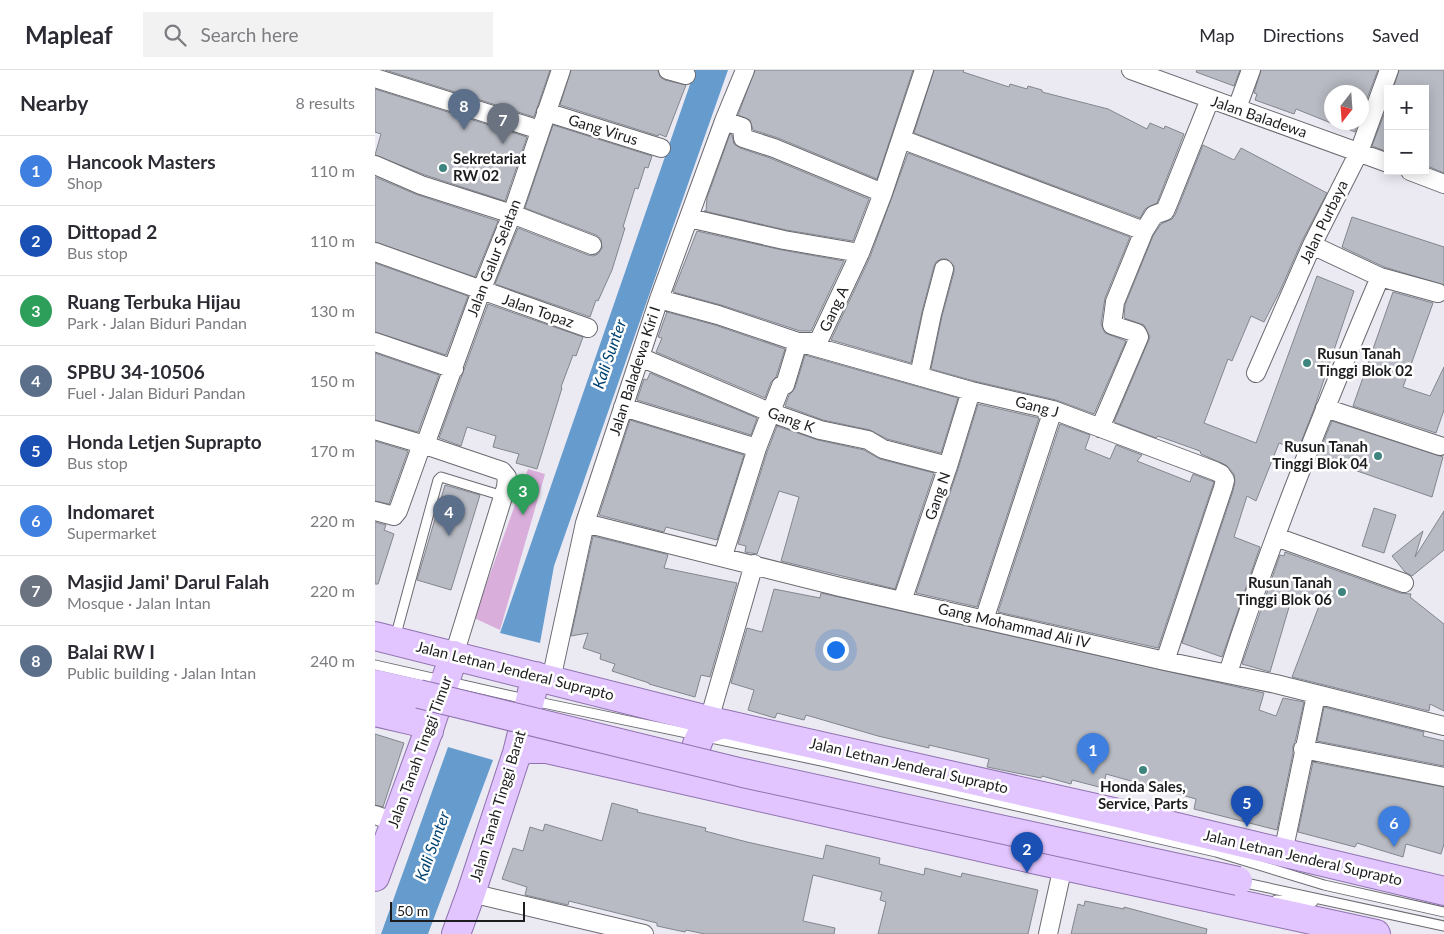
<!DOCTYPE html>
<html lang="en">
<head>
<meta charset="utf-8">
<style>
	:root { --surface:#fff; --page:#f2f2f3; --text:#2b2b33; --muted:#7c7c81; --line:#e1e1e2; --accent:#1a73e8 }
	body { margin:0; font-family:Lato,sans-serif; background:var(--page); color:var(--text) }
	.controls { position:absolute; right:15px; top:15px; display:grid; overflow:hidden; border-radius:0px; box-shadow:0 2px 12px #0003 }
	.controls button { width:45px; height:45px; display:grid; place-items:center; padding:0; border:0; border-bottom:1px solid var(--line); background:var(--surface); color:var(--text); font:25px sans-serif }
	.compass { position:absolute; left:949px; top:15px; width:45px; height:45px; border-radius:50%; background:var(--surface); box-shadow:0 2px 12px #0003; rotate:197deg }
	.scale { position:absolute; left:15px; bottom:12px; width:135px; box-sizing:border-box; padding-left:5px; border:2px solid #1d1d20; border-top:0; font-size:14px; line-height:18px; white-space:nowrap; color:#1d1d20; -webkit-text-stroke:4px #fff; paint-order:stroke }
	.you { position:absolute; left:460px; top:579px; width:18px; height:18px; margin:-12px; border:4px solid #fff; border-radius:50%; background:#1a73e8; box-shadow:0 0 0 8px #1a73e833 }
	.badge { display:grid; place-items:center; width:32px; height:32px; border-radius:50%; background:var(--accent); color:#fff; font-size:16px; font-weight:700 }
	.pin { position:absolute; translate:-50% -41px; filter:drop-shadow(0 1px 2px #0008) }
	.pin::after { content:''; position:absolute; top:26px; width:18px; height:15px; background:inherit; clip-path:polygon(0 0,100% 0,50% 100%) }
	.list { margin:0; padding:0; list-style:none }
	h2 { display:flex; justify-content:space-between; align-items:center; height:65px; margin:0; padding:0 20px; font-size:21px }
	h2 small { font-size:16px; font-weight:400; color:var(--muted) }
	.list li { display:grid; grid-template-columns:32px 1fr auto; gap:15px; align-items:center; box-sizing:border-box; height:70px; padding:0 20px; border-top:1px solid var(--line) }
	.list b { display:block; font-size:19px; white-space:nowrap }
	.list p { margin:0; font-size:16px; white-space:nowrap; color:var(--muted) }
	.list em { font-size:16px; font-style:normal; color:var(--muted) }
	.icon { flex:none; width:28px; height:28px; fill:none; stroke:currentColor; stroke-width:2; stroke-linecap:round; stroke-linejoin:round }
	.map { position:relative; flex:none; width:1069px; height:864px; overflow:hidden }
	header { display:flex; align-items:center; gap:30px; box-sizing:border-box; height:70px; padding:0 25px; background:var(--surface); border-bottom:1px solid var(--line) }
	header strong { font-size:24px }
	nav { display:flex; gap:28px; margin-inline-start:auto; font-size:18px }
	.search { width:350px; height:45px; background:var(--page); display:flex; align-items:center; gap:12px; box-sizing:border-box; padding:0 18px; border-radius:0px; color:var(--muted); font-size:19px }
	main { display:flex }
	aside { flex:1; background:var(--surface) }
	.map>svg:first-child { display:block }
	.green { fill:#d9aeda }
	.water { fill:#669ccd }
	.building { fill:#b8bbc3; stroke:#82868d }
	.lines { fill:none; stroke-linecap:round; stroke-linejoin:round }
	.lane-casing { stroke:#6a6a71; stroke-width:11 }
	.street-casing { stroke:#6a6a71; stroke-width:20 }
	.primary-casing { stroke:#9072b0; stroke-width:30 }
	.lane { stroke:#fff; stroke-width:9 }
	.street { stroke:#fff; stroke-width:18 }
	.primary { stroke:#e2c5fe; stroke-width:28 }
	.primary-bridge-casing { stroke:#9072b0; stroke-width:30; stroke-linecap:butt }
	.primary-bridge { stroke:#e2c5fe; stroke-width:28 }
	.poi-dot { fill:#3e8580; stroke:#fff; stroke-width:2 }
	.labels { text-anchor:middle; stroke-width:5; stroke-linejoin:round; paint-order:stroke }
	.street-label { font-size:15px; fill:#1d1d20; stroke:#fff }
	.poi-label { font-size:15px; font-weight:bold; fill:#1d1d20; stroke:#fff; text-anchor:start }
	.water-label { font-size:16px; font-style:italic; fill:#004371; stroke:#fff }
</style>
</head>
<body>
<header>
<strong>Mapleaf</strong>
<div class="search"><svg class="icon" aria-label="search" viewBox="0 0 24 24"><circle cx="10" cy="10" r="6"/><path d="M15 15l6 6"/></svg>Search here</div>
<nav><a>Map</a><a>Directions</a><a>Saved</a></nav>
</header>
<main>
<aside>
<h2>Nearby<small>8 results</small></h2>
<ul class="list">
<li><span class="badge" style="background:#3f7fe0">1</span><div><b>Hancook Masters</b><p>Shop</p></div><em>110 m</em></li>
<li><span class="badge" style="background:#1a4fb4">2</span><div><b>Dittopad 2</b><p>Bus stop</p></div><em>110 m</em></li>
<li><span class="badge" style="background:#2e9e5b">3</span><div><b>Ruang Terbuka Hijau</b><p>Park · Jalan Biduri Pandan</p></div><em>130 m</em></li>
<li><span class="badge" style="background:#5c6f8a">4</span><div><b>SPBU 34-10506</b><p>Fuel · Jalan Biduri Pandan</p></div><em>150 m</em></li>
<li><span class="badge" style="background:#1a4fb4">5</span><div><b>Honda Letjen Suprapto</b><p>Bus stop</p></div><em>170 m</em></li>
<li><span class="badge" style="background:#3f7fe0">6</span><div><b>Indomaret</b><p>Supermarket</p></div><em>220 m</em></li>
<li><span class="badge" style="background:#6b7280">7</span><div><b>Masjid Jami' Darul Falah</b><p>Mosque · Jalan Intan</p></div><em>220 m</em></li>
<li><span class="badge" style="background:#5c6f8a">8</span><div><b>Balai RW I</b><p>Public building · Jalan Intan</p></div><em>240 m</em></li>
</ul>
</aside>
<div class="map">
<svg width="1069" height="864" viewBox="0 0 1069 864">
	<rect width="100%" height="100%" fill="#ebeaf3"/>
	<path class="green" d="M153 399 170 404 125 560 99 548Z"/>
	<path class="water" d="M320 0H353L179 496 165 573 125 563Z
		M73 677 118 690 53 864H6Z"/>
	<path class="building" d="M10 0H175L159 47Z
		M196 0H283L285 7 290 10 311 15 291 67 284 64 283 66 185 35Z
		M380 0H538L502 109 403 68 378 60 375 50 363 45Z
		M559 0H589L588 2 634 17 635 14 652 19 653 16 667 20V22L733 39 772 59 775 53 789 59 790 56 809 64 782 133 770 139 765 148 539 63Z
		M822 0H865L859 16 821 2Z
		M886 0H1003L986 44V22H956V53L921 39 919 44 880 30 882 24 879 23Z
		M1024 0H1069V103L1050 95V19H1018Z
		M0 19 152 67 130 131 50 105 0 85 6 64 0 62Z
		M1013 34V82L997 76Z
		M957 52H983L980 62Z
		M178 55 277 86 273 98 270 97 263 119 260 118 248 157 250 158 237 200 223 231 221 230 215 247 120 214 143 158 213 185 218 186 223 184 227 178 226 169 221 165 150 138Z
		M355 64 357 65 359 74 365 78 395 88 494 129 478 171 411 160 329 141H331L332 128Z
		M828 75 859 90 866 78 952 123 927 171 905 221 889 252 876 246 857 291 853 289 829 353 881 373 942 206 979 221 939 339 923 380 904 373 881 431 872 426 859 467 885 477 847 587 807 573 858 421 860 412 859 404 851 395 826 384 825 381 783 366 781 368 739 352 775 267 769 255 749 248 750 235 778 166 786 154 797 149 800 145Z
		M533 83 755 167 730 228 726 254 730 263 751 271 719 344 681 330 599 311 556 299 567 246 579 202V196L572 189H566L561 192 559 196 547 242 536 293 456 270 495 187Z
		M0 107 43 125 123 151 100 207 0 172Z
		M977 147 1069 177V215L1009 197 967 177Z
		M322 161 407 180 469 191 436 261H425L346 235 298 222Z
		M0 193 93 226 71 285 0 262Z
		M1018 222 1058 233 1028 317 1055 326 1069 297V340L1061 363 978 336Z
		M113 234 208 267 201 286 198 285 186 317 187 318 162 399 141 393 144 384 118 377 121 366 92 357 86 376 64 368Z
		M292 242 340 255 410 279 401 307 396 312 390 328 281 282 287 268 283 267Z
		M0 283 64 305 43 362 0 350Z
		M430 285 583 328 566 383 512 369 495 360 448 350 410 336 414 325 420 318Z
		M275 303 382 348 376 365 262 330 269 309 272 310Z
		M603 334 664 348 602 537 541 523 583 399Z
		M255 350 369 385 342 470 291 457 289 462 224 445Z
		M957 351 1068 387 1057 427 942 387Z
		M685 354 715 365 710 379 735 389 741 375 767 385 762 391 815 412 818 404 839 412 783 578 623 542Z
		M402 356 443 370 489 380 505 389 559 403 520 519 406 491 424 427 404 421 382 484 370 482 371 476 363 474 392 382Z
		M0 371 33 381 14 434 0 431Z
		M70 415 105 425 76 520 42 510Z
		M999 438 1021 445 1009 483 987 476Z
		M1069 441V480L1037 506 1030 502 1017 486 1048 461 1040 487Z
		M0 452 11 455 9 460 19 464 3 514H0Z
		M218 466 291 484 293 485 289 498 362 513 335 607 326 605 320 627 274 614V613L237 601 240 594 225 589 226 584 208 578 213 563 196 566Z
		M910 482 1025 523 1036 524 1035 527 1069 554V641L1055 634 1054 641 917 607 944 536 917 527 895 602 867 594 905 485 909 486Z
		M399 519 445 528 446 523 889 623 884 640 901 646 908 628 929 632 920 672 918 676V683L902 760 819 739 821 729 731 704 728 718 697 710 696 714 667 706 666 708 612 697 614 689 554 675V678L503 666 431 645 429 650 402 643 400 648 373 640 379 620 356 613 372 558 387 562Z
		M949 637 1049 662 1048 666 1069 671V696L942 671Z
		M0 664 29 673 8 737 0 735Z
		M938 692 1069 717V774L1066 784 1031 774 1028 787 982 773 980 777 923 762Z
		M237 733 263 740 262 742 331 758 330 761 372 772 448 789 451 775 505 788 504 794 549 805 550 798 586 807 587 803 663 820 653 864H503L511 832 505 830 507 822 438 805 428 851 460 858 459 864H330L311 860 310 862 282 856V853L194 831 193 835 150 825 152 817 127 809 138 778 148 781 155 757 168 761 170 754 227 771Z
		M710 831 749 839V837L832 859 831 864H696L703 834 709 836Z"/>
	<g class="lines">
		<g class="lane-casing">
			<path id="lane" d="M20 568 63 410 66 407 128 426
				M0 595 168 633 451 692 841 782 949 815 1069 842
				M866 812 1069 856
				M901 830 938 832"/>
		</g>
		<g class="street-casing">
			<path id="street" d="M293 0 311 5
				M756 0 1013 93
				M0 8 165 60
				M862 38 876 0
				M171 42 286 78
				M349 51 367 57 368 68 399 78 508 123
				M526 69 769 161
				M0 95 46 115 137 144 217 175
				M1035 101 1069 114
				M314 148 409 170 485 183
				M937 175 1005 207 1063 223
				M0 182 213 258
				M284 229 343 245 423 272 596 321 678 340 840 401 846 404 850 410 848 418 790 591
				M0 272 79 299
				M265 287 397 343 445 360 493 370 508 379 573 396
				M881 303 937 175 984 82 1014 0
				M544 306 557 244 569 199
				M248 337 382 378
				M950 338 1065 376
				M725 358 764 267 762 263 737 255 740 232 769 161 779 145 790 141 795 129 835 29
				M0 360 50 375 127 401 132 407 131 417 79 585
				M50 375 106 221 137 144 186 0
				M0 441 19 446 23 441 47 374
				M210 453 465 517 790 591 901 614 1069 656
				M901 467 1029 513
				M348 486 382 378 406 316 410 315 423 272H443L485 183 508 123 549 0
				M527 531 573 396 596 321
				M609 550 678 340
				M853 603C896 469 950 337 1005 207
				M176 610 210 453 284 229 349 51 370 0
				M334 650 379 494
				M928 679 1069 707
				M0 745 20 752
				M908 783 941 625
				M96 823 269 864
				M673 864 688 796"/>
		</g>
		<g class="primary-casing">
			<path id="primary" d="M0 566 349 654 747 744 1069 821
				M0 614 44 624
				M0 642 43 652 49 656 54 661
				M142 683 152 679H172L662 790 1001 864
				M324 713C315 702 319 670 330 661 335 658 343 656 349 654
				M0 807 51 668 79 585
				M81 864 96 823 142 683 161 606"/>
		</g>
		<use href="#lane" class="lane"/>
		<use href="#street" class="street"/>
		<use href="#primary" class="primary"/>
		<g class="primary-bridge-casing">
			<path id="primary-bridge" d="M44 624 368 703 863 811"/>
		</g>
		<use href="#primary-bridge" class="primary-bridge"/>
	</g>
	<g class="poi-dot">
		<circle cx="68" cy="98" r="5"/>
		<circle cx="932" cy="293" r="5"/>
		<circle cx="1003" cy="386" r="5"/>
		<circle cx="967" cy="522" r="5"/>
		<circle cx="768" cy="700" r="5"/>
	</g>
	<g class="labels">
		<g class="street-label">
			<text transform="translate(884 47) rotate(19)" y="5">Jalan Baladewa</text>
			<text transform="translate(228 60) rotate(17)" y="5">Gang Virus</text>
			<text transform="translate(949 152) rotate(-64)" y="5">Jalan Purbaya</text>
			<text transform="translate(119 188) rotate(-69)" y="5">Jalan Galur Selatan</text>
			<text transform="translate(459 239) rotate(-65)" y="5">Gang A</text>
			<text transform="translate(163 241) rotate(19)" y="5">Jalan Topaz</text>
			<text transform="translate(260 301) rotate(-72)" y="5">Jalan Baladewa Kiri I</text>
			<text transform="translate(662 337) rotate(15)" y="5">Gang J</text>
			<text transform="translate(416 350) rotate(20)" y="5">Gang K</text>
			<text transform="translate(563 426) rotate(-71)" y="5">Gang N</text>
			<text transform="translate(639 556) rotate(13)" y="5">Gang Mohammad Ali IV</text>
			<text transform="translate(140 601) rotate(14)" y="5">Jalan Letnan Jenderal Suprapto</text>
			<text transform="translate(45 682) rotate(-70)" y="5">Jalan Tanah Tinggi Timur</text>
			<text transform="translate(534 696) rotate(13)" y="5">Jalan Letnan Jenderal Suprapto</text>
			<text transform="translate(123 736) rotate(-73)" y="5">Jalan Tanah Tinggi Barat</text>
			<text transform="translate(928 788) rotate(13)" y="5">Jalan Letnan Jenderal Suprapto</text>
		</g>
		<g class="poi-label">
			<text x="78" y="94">Sekretariat<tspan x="78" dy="17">RW 02</tspan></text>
			<text x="942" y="289">Rusun Tanah<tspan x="942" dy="17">Tinggi Blok 02</tspan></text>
			<text x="993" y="382" text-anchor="end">Rusun Tanah<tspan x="993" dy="17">Tinggi Blok 04</tspan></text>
			<text x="957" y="518" text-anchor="end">Rusun Tanah<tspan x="957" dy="17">Tinggi Blok 06</tspan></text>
			<text x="768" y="722" text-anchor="middle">Honda Sales,<tspan x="768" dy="17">Service, Parts</tspan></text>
		</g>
		<g class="water-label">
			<text transform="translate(234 284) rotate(-71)" y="6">Kali Sunter</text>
			<text transform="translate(57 776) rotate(-70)" y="6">Kali Sunter</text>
		</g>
	</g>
</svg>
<div class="controls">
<button>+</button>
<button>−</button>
</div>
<svg class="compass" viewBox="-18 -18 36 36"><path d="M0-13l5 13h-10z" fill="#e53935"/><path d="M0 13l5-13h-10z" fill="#7c7c81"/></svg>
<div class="scale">50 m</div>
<div class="you"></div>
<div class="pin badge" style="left:718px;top:704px;background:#3f7fe0">1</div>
<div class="pin badge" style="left:652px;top:803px;background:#1a4fb4">2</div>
<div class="pin badge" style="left:148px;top:445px;background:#2e9e5b">3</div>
<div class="pin badge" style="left:74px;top:466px;background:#5c6f8a">4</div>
<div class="pin badge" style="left:872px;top:757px;background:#1a4fb4">5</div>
<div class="pin badge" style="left:1019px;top:777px;background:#3f7fe0">6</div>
<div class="pin badge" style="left:128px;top:74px;background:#6b7280">7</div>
<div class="pin badge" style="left:89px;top:60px;background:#5c6f8a">8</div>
</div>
</main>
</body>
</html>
